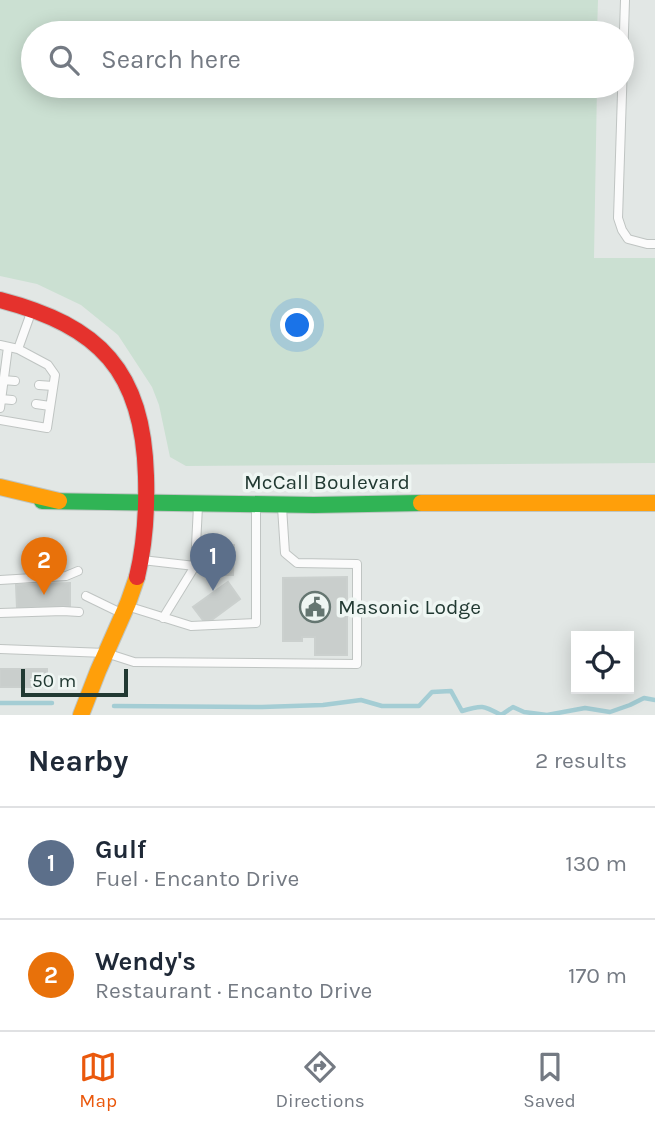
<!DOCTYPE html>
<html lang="en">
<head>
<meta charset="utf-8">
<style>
	:root { --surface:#fff; --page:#f2f2f3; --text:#1f2937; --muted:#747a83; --line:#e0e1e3; --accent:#ea580c }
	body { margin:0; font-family:Karla,sans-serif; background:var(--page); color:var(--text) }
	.controls { position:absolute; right:21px; bottom:21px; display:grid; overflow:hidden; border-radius:0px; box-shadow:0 4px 18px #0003 }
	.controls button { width:63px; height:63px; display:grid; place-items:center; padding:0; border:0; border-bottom:2px solid var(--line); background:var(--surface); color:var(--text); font:35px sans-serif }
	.scale { position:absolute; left:21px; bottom:18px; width:107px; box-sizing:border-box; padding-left:7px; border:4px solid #213932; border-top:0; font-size:19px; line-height:24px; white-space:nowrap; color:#213932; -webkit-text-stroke:5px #eff6f3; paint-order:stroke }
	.you { position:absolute; left:298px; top:326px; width:24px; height:24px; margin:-18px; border:5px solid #fff; border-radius:50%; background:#1a73e8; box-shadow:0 0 0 10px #1a73e833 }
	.badge { display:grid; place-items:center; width:46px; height:46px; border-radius:50%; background:var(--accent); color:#fff; font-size:23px; font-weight:700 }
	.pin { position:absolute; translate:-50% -58px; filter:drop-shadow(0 2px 4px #0008) }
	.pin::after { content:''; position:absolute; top:37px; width:24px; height:21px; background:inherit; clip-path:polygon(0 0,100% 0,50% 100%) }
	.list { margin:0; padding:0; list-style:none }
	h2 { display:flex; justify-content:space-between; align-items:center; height:91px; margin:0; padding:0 28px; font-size:30px }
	h2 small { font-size:23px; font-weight:400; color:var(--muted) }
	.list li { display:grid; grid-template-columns:46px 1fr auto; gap:21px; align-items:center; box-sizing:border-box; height:112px; padding:0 28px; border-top:2px solid var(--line) }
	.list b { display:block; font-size:26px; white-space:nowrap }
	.list p { margin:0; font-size:23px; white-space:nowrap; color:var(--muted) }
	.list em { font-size:23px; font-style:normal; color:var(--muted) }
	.icon { flex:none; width:38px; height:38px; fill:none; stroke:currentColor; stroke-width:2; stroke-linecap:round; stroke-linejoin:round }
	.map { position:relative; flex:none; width:655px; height:715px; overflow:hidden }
	.search { position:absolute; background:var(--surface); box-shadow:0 4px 18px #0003; left:21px; right:21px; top:21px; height:77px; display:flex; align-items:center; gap:18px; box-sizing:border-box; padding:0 24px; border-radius:38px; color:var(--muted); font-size:26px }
	.sheet { height:315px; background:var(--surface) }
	nav { display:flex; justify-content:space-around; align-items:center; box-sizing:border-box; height:98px; border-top:2px solid var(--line); background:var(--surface); font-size:19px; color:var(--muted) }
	nav a { display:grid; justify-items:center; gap:4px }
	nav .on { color:var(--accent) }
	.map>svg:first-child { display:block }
	.green { fill:#cbe0d2 }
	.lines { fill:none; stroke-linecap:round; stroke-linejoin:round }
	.stream { stroke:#a4cdd4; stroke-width:4.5 }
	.building { fill:#c9cecc; stroke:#cbd0ce; stroke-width:2 }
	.lane-casing { stroke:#bfc4c2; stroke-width:10 }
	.fast-casing { stroke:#bec5c2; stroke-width:18 }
	.slow-casing { stroke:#bec5c2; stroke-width:18 }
	.jam-casing { stroke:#bec5c2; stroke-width:18 }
	.lane { stroke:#fbfbfb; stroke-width:8 }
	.fast { stroke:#30b455; stroke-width:16 }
	.slow { stroke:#ff9f0a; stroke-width:16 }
	.jam { stroke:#e5322d; stroke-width:16 }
	.labels { text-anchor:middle; stroke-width:7; stroke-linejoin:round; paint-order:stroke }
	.street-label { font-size:21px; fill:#213932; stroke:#eff6f3 }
	.poi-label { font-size:21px; fill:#213932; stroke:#eff6f3; text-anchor:start }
</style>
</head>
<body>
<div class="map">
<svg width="655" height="715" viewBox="0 0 655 715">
	<rect width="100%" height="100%" fill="#e2e7e5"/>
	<path class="green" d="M0 0H598L597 33H33V86H597L594 258H655V463L186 466 170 457 159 405 152 387 118 335 81 305 37 284 0 276Z"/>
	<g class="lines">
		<path class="stream" d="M0 703H52
			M114 706 262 707 323 705 361 700 382 706H419L432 692 451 691 462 711C482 705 483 705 501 715L513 707 524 712 547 715
			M547 715 585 708 610 712 630 705 644 698 655 700"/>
	</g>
	<path class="building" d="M221 545H234L233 575H221Z
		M347 577V655H315V637H302V641H283V578Z
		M228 582 240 599 206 624 193 607Z
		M70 583V606L17 608 16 585Z
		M0 669H47V681H42V687H0Z"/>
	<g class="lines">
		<g class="lane-casing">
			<path id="lane" d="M625 0 618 218 622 230 628 239 647 244H655
				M0 345 18 349 32 310
				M3 380 15 381
				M39 385 53 386
				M1 399 12 400
				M36 404 50 406
				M0 408 8 347
				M0 420 47 428 55 375 48 365 18 349
				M142 560 195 566
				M0 580 66 576 78 571
				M86 596 121 613
				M130 607 191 626 256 623V506
				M0 613 63 611 79 612
				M163 618 195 566 198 506
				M0 649 106 653 134 662 357 664V564L297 563 285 553 282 507"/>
		</g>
		<g class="fast-casing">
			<path id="fast" d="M42 501 314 505 421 503"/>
		</g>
		<g class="slow-casing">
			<path id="slow" d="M0 487 59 501
				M421 503H655
				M81 715 98 671 128 603 137 577"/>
		</g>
		<g class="jam-casing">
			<path id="jam" d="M0 300C100 326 143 371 146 476 147 510 145 544 137 577"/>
		</g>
		<use href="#lane" class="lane"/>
		<use href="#fast" class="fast"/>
		<use href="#slow" class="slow"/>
		<use href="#jam" class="jam"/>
	</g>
	<defs>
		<g id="civic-ring" transform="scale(1.575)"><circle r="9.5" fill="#eff6f3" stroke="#657671" stroke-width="1.5"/><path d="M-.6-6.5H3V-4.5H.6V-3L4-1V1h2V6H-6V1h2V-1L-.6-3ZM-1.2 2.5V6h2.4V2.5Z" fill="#657671"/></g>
	</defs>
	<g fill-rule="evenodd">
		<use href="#civic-ring" x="315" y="607"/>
	</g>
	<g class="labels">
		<g class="street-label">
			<text x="327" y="489">McCall Boulevard</text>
		</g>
		<g class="poi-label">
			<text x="338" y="614">Masonic Lodge</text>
		</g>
	</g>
</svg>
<div class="controls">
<button><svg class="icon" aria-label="locate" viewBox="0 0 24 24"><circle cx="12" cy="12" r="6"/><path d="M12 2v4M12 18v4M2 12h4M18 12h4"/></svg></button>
</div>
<div class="scale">50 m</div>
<div class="you"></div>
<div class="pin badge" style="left:213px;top:591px;background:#5c6f8a">1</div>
<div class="pin badge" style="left:44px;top:595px;background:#e8710a">2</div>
<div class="search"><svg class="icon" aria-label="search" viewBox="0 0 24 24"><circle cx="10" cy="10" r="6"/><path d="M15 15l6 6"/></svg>Search here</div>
</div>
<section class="sheet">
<h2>Nearby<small>2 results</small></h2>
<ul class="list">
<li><span class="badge" style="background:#5c6f8a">1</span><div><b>Gulf</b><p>Fuel · Encanto Drive</p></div><em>130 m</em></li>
<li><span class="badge" style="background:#e8710a">2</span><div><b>Wendy's</b><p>Restaurant · Encanto Drive</p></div><em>170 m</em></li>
</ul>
</section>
<nav>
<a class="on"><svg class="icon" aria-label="map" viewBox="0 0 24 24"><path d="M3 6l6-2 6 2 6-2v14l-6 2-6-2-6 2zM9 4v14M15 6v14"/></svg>Map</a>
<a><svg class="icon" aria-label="directions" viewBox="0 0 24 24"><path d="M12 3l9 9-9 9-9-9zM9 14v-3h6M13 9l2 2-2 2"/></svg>Directions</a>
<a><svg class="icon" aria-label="saved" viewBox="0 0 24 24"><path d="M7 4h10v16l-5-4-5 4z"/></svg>Saved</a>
</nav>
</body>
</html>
